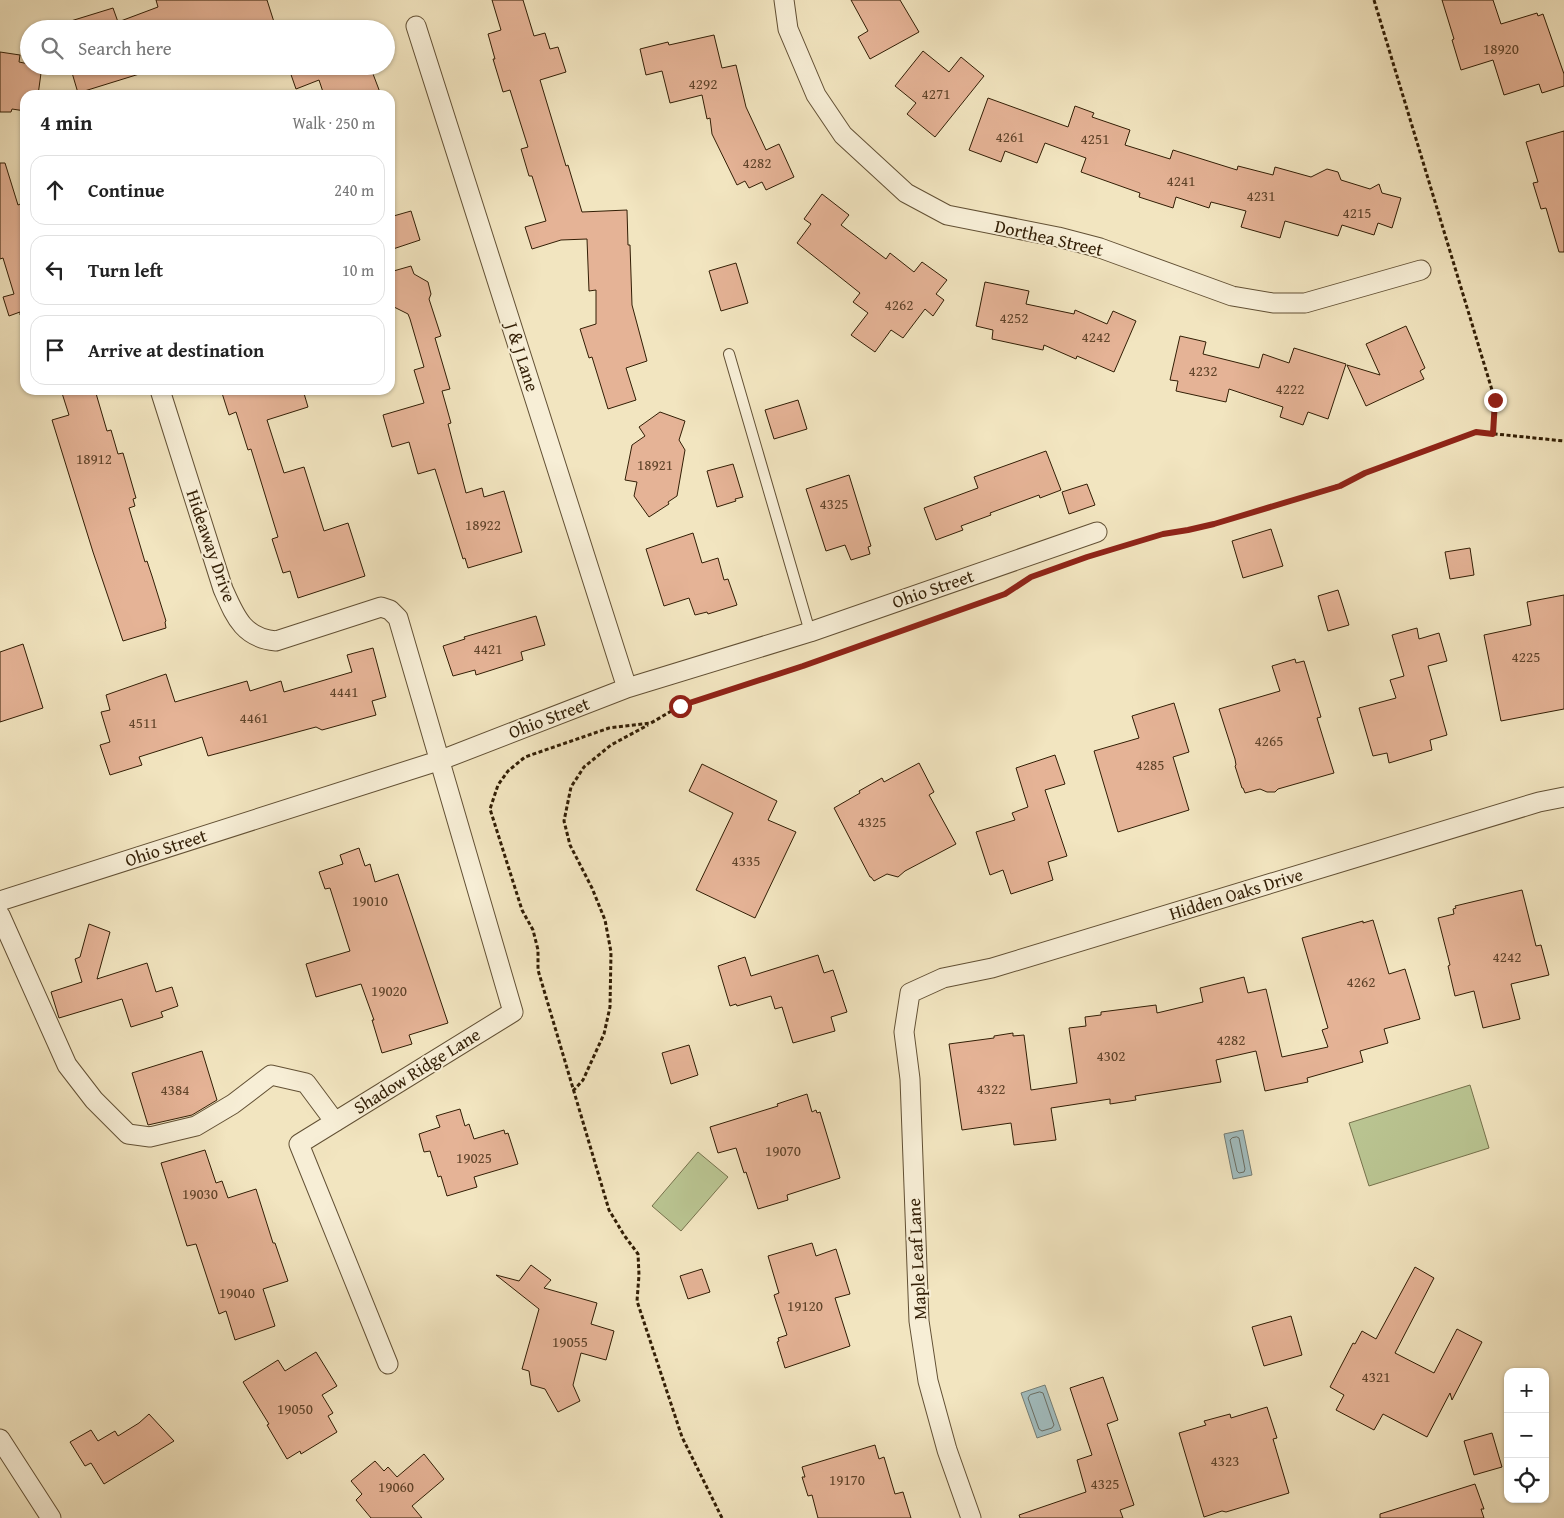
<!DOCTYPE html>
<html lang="en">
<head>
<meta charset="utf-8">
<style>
	:root { --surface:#fff; --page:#f6f6f6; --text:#222; --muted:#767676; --line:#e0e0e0 }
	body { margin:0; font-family:"Gentium Book Plus",serif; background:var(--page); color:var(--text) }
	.controls { position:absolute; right:15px; bottom:15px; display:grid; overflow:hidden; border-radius:10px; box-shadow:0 1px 4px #0004 }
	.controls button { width:45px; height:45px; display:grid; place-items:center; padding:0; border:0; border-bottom:1px solid var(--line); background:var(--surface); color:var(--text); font:25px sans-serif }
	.stop { position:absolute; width:15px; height:15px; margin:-11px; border:4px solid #8f2418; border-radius:50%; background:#fff }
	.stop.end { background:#8f2418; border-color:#fff; box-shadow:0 1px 5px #0008 }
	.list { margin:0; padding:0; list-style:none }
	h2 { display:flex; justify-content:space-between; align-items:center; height:65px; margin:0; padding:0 20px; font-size:21px }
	h2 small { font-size:16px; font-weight:400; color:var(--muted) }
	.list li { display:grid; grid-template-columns:32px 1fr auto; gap:15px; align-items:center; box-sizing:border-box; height:70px; margin:0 10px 10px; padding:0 10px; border:1px solid var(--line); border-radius:15px }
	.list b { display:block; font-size:19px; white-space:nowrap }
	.list em { font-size:16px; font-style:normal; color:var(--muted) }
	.icon { flex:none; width:28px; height:28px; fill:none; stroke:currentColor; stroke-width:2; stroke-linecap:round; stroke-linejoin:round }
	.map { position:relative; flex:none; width:1564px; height:1518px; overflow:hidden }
	.search { position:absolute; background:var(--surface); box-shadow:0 1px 4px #0004; left:20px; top:20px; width:375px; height:55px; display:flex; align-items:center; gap:12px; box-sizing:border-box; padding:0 18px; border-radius:28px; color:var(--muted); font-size:19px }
	.panel { position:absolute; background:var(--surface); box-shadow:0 1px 4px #0004; left:20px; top:90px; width:375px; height:305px; border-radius:15px }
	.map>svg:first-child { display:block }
	.green { fill:#bac592; stroke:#76724c }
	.water { fill:#a1bcbe; stroke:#757d74 }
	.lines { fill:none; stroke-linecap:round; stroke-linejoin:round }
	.shore { stroke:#6a6d62; stroke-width:1 }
	.building { fill:#e5b396; stroke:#321e05 }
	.service-casing { stroke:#625034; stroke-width:12 }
	.minor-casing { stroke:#625034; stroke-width:21 }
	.path { stroke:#321e05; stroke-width:3; stroke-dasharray:4 2.5; stroke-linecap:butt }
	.service { stroke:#f7eed6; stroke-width:10 }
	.minor { stroke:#f7eed6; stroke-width:19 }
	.route { stroke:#8f2418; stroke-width:6 }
	.labels { text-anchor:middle; stroke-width:4; stroke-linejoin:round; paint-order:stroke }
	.number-label { font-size:15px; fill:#5f4329 }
	.street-label { font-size:18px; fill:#321e05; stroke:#f7eed6 }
</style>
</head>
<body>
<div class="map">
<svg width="1564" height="1518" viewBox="0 0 1564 1518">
	<rect width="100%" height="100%" fill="#f2e5c0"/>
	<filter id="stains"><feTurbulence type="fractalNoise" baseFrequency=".004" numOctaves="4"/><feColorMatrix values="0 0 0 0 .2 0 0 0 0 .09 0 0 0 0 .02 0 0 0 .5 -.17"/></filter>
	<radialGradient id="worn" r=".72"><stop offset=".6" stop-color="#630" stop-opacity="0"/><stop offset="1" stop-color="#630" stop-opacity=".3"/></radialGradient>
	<path class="green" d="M1470 1085 1489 1148 1369 1186 1349 1123Z
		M698 1152 728 1177 681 1231 652 1206Z"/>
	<path class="water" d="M1243 1130 1252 1175 1233 1179 1224 1134Z
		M1045 1385 1061 1430 1037 1438 1021 1393Z"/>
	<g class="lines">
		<path class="shore" d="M1237 1137 1239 1138 1245 1169 1244 1172 1239 1173 1237 1171 1230 1140 1232 1138Z
			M1040 1392 1043 1393 1054 1425 1052 1428 1042 1431 1039 1429 1028 1398 1030 1395Z"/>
	</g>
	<path class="building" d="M156 0H267L274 22 254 29H61V24L113 8 118 22 158 7Z
		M492 0H523L534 36 545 33 550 49 558 47 566 72 540 80 566 166 568 165 582 212 627 210 628 245H630L632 305 647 361 626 368 636 400 608 409 592 357 589 358 580 329 596 324V290L589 291 587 239 561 240 532 249 525 227 546 221 532 176H529L521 149 528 147 510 90 503 92 493 59H495L488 34 501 30Z
		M851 0H900L919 32 870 59 858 37 868 31Z
		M1442 0H1493L1501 24 1537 13 1538 16 1543 14 1564 74V86L1542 93 1539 84 1504 95 1493 60 1461 70 1452 40 1454 39Z
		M714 35 722 68 736 65 746 107 766 150 779 144 794 177 766 190 762 182 749 188 745 181 737 185 712 134 710 118 707 119 702 95 670 103 662 71 646 75 640 49 668 42 669 45Z
		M923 51 949 72 961 57 984 76 935 137 907 114 916 103 895 86Z
		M0 52 20 55 19 62 29 64V66H42L38 95H25V111L12 109 11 112H0Z
		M70 66H148L149 71 78 93Z
		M288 66H370L381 95H324L319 80 296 89Z
		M988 98 1068 127 1075 106 1094 113 1092 117 1130 130 1125 145 1170 159 1173 150 1237 170 1238 166 1273 175 1275 167 1311 177 1327 169 1338 172 1341 180 1370 189 1379 184 1382 193 1401 198 1392 228 1378 223 1374 235 1342 225 1338 236 1285 221 1280 238 1241 227 1246 211 1211 202 1209 208 1176 197 1173 208 1139 197 1140 193 1081 172 1086 158 1045 143 1037 163 1005 151 1001 162 969 150Z
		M1564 131V252H1559L1546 208 1541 209 1533 183 1538 182 1526 142Z
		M0 163H5L18 205 25 202V314L20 315V312L9 316 3 297 14 294 3 258 0 259Z
		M822 194 849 215 841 225 886 259 890 253 914 272 922 262 947 280 936 294 944 300 933 316 925 309 903 338 891 330 875 352 851 335 868 313 853 302 860 293 797 243 811 224 804 219Z
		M411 211 420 240 390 250V217Z
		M736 263 748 303 721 311 709 271Z
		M411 266 414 274 428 282 431 294 429 299 441 336 435 338 450 389 442 391 451 423 448 424 466 493 482 488 484 497 504 491 522 552 468 568 465 558 463 559 435 469 418 474 409 442 392 447 383 415 424 403 414 370 424 367 410 319 408 314 390 305V272Z
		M985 282 1029 291 1026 304 1074 314 1075 310 1107 324 1113 311 1136 321 1114 372 1077 356 1076 359 1044 345 1043 350 992 339 993 330 976 326Z
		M1406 326 1425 368 1420 371 1424 379 1366 406 1347 365 1380 375 1366 344Z
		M1180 336 1206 342 1203 354 1259 368 1263 354 1289 363 1294 348 1346 364 1328 419 1308 412 1303 425 1280 417 1283 407 1229 389 1226 402 1176 391 1178 381 1170 380Z
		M61 390H95L107 431 111 430 118 454 123 453 136 498 133 499 135 506 129 508 145 562 147 561 152 576 166 621 165 622 166 628 123 641 93 552 52 420 69 415Z
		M221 390H303L308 407 267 420 284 473 304 467 324 531 348 523 365 576 298 598 290 571 283 573 272 539 278 537 251 449 248 450 236 412 229 415Z
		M798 400 807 429 774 439 765 410Z
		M660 412 685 421 679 440 685 450 677 496 668 502 669 504 649 517 634 496 637 482 625 480 632 445 645 436 639 427Z
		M1046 451 1061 490 1040 498 1039 495 990 513 991 515 961 526 963 530 936 540 924 508 978 488 974 477Z
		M733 464 743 497 735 499 736 501 717 507 707 471Z
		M849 475 871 546 868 547 870 554 851 560 845 545 826 551 806 489Z
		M1087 484 1095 505 1069 514 1062 492Z
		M1271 529 1283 566 1243 578 1232 541Z
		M693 533 702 563 718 558 724 580 728 579 737 605 708 614 707 612 695 615 689 598 664 606 646 549Z
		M1470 548 1474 575 1450 579 1445 552Z
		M1338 590 1349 625 1328 631 1318 596Z
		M1564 595V709L1501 721 1484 635 1531 625 1527 602Z
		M536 616 545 645 521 652 523 660 476 675 475 670 453 676 443 646 465 639 464 637Z
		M1417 628 1419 639 1439 633 1447 661 1428 666 1447 735 1430 740 1432 750 1389 763 1387 753 1373 756 1359 708 1396 698 1390 680 1404 676 1392 635Z
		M23 644 43 708 0 722V652Z
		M373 648 386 697 372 701 376 715 322 730 316 727 208 756 202 737 139 757 142 765 110 775 100 745 110 742 101 712 110 710 106 695 166 674 175 702 247 681 250 691 281 681 284 692 352 672 347 655Z
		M1295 659 1296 663 1304 661 1321 717 1317 718 1334 773 1278 789 1275 792H1267L1260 789 1245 793 1243 788H1242L1235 766 1236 765 1235 759 1219 709 1280 691 1272 666Z
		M1174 703 1189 752 1173 757 1189 810 1118 832 1094 751 1139 738 1132 716Z
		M1055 755 1065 784 1045 790 1067 856 1048 862 1053 880 1011 894 1003 870 990 875 976 832 1015 820 1012 813 1028 807 1016 768Z
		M919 763 934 792 929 795 956 844 905 871 898 877 887 874 874 881 871 877H870L834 808 860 793 859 791 882 778 884 782Z
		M702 764 777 801 768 820 796 832 755 918 696 890 733 813 689 791Z
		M359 848 365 866 370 864 375 882 398 874 448 1023 409 1035 412 1044 382 1053 372 1020H374L361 984 316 997 306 964 350 951 330 888 325 889 319 872 343 864 340 855Z
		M1522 890 1536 946 1541 945 1549 975 1511 984 1520 1019 1483 1028 1474 991 1455 996 1448 966 1450 965 1438 918 1454 914 1453 909 1456 908 1455 906Z
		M1373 920 1389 974 1405 969 1420 1019 1384 1029 1388 1043 1360 1051 1363 1062 1307 1078 1308 1082 1265 1091 1256 1051 1216 1060 1221 1082 1135 1096 1136 1100 1110 1104V1099L1051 1108 1056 1140 1014 1145 1011 1123 962 1130 949 1044 994 1038V1036L1013 1033V1036L1024 1035 1031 1090 1077 1083 1069 1028 1086 1026 1085 1017 1101 1015V1012L1156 1005 1157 1013 1203 1002 1200 988 1244 977 1248 993 1266 989 1282 1057 1328 1047 1322 1030 1328 1028 1302 938 1363 921V923Z
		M89 924 110 932 97 979 147 963 156 992 172 987 178 1006 161 1012 163 1017 131 1027 122 999 59 1018 51 992 82 982 75 959 80 957Z
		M818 955 824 973 833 970 847 1012 831 1017 835 1031 793 1043 782 1007 775 1009 771 996 737 1006 736 1004 730 1006 718 966 745 957 751 976Z
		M689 1045 698 1075 671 1084 662 1053Z
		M202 1051 217 1100 192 1115 148 1125 132 1073Z
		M807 1094 812 1112 816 1110 817 1113 820 1112 840 1178 787 1195 788 1200 758 1209 746 1172 744 1173 736 1148 718 1153 710 1127 778 1106 777 1104Z
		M460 1109 465 1126 469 1124 474 1139 504 1130 505 1134 508 1133 518 1164 474 1177 477 1187 447 1196 441 1176 438 1177 430 1151 424 1152 419 1134 440 1127 436 1116Z
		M205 1150 216 1183 222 1181 228 1198 256 1189 273 1243H275L288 1281 263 1289 275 1326 235 1340 226 1311 219 1314 196 1244 187 1246 161 1163Z
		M812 1243 816 1256 836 1249 850 1294 835 1298 850 1346 785 1368 777 1342 779 1341 778 1338 787 1335 774 1295 779 1293 768 1256Z
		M531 1265 551 1280 544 1288 597 1303 591 1324 614 1331 606 1360 581 1353 573 1385 580 1401 558 1412 545 1389 531 1385 529 1371 522 1369 539 1309 496 1275 519 1281Z
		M1415 1267 1434 1278 1395 1353 1434 1373 1457 1329 1482 1342 1452 1400 1450 1393 1427 1437 1383 1414 1374 1430 1336 1410 1344 1395 1330 1387 1353 1343 1355 1344 1362 1331 1376 1339Z
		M702 1269 710 1292 688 1299 680 1276Z
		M1291 1316 1302 1355 1264 1366 1252 1327Z
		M316 1352 337 1386 322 1395 333 1413 328 1416 337 1432 301 1454 300 1451 287 1459 267 1425 269 1424 243 1382 278 1360 285 1371Z
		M1103 1377 1118 1420 1107 1424 1134 1505 1120 1510 1123 1518H1020L1019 1515 1086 1492 1077 1460 1092 1455 1070 1388Z
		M1267 1407 1277 1438 1273 1439 1289 1493 1226 1512 1222 1511 1204 1517 1179 1433 1206 1425 1204 1421 1230 1414 1231 1418Z
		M149 1414 174 1441 104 1484 91 1463 85 1466 70 1442 91 1430 98 1441 115 1431 118 1436 139 1423Z
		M1492 1433 1502 1467 1474 1475 1464 1441Z
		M875 1445 879 1459 884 1457 895 1494 903 1492 911 1518H818L812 1495 808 1496 802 1477H805L802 1467Z
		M424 1454 444 1479 412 1506 422 1518H371L356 1500 362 1494 351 1481 375 1461 384 1471 388 1467 397 1477Z
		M1475 1484 1484 1509H1481L1484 1518H1380V1514Z"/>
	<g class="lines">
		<g class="service-casing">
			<path id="service" d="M729 354 810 632"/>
		</g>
		<g class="minor-casing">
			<path id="minor" d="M784 0 788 29 816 95 843 135 906 193 947 215 1058 237 1100 248 1232 296 1273 303H1305L1421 270
				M416 26 627 688
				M160 390 223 589C235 616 243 638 276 641L381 607 390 610 398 618 513 1012 299 1144 388 1364
				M0 901 441 760 627 688 810 632 1097 532
				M0 915 67 1065 94 1100 128 1134 150 1137 196 1126 233 1104 271 1075 306 1083 335 1122
				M0 1439 51 1518
				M971 1518 947 1450 928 1381 919 1321 910 1079 904 1032 910 993 943 978 992 968 1539 802 1564 797"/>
		</g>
		<path class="path" d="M1374 0 1495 400 1493 434
			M1110 550 1163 534 1188 530 1214 524 1340 485 1365 473 1476 432 1564 441
			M573 1091 583 1080 604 1034 610 1007 611 952 605 920 592 888 570 845 564 821 571 787 584 767 611 745 648 725
			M722 1518 682 1437 637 1301 639 1275 638 1254 624 1235 609 1210 538 970V950L533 930 522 910 490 809 498 785 508 771 525 757 609 728 651 723 680 706 803 666 1005 594 1025 581"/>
		<use href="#service" class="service"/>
		<use href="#minor" class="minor"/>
	</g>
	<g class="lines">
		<path class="route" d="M680 706 803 666 1005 594 1031 577 1087 557 1163 534 1188 530 1214 524 1340 486 1365 473 1476 432 1493 434 1495 400"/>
	</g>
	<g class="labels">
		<g class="number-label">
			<text x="1501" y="54">18920</text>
			<text x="703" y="89">4292</text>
			<text x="936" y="99">4271</text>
			<text x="1010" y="142">4261</text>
			<text x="1095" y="144">4251</text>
			<text x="757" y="168">4282</text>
			<text x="1181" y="186">4241</text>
			<text x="1261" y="201">4231</text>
			<text x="1357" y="218">4215</text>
			<text x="899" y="310">4262</text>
			<text x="1014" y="323">4252</text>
			<text x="1096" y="342">4242</text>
			<text x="1203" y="376">4232</text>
			<text x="1290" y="394">4222</text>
			<text x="94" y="464">18912</text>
			<text x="655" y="470">18921</text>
			<text x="834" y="509">4325</text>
			<text x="483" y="530">18922</text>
			<text x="488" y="654">4421</text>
			<text x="1526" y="662">4225</text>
			<text x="344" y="697">4441</text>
			<text x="254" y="723">4461</text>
			<text x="143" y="728">4511</text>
			<text x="1269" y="746">4265</text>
			<text x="1150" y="770">4285</text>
			<text x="872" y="827">4325</text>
			<text x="746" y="866">4335</text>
			<text x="370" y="906">19010</text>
			<text x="1507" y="962">4242</text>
			<text x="1361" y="987">4262</text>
			<text x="389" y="996">19020</text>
			<text x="1231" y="1045">4282</text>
			<text x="1111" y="1061">4302</text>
			<text x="991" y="1094">4322</text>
			<text x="175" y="1095">4384</text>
			<text x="783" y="1156">19070</text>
			<text x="474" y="1163">19025</text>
			<text x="200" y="1199">19030</text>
			<text x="237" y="1298">19040</text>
			<text x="805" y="1311">19120</text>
			<text x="570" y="1347">19055</text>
			<text x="1376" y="1382">4321</text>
			<text x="295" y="1414">19050</text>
			<text x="1225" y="1466">4323</text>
			<text x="847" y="1485">19170</text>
			<text x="1105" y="1489">4325</text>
			<text x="396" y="1492">19060</text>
		</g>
		<g class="street-label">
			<text transform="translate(1049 238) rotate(13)" y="6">Dorthea Street</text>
			<text transform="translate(522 357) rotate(72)" y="6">J &amp; J Lane</text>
			<text transform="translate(211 546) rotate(71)" y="6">Hideaway Drive</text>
			<text transform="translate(933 589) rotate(-19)" y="6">Ohio Street</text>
			<text transform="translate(549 718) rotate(-21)" y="6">Ohio Street</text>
			<text transform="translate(166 848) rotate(-18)" y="6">Ohio Street</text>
			<text transform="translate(1236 894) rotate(-17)" y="6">Hidden Oaks Drive</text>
			<text transform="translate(417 1071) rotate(-32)" y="6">Shadow Ridge Lane</text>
			<text transform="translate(917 1259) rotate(-93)" y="6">Maple Leaf Lane</text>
		</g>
	</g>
	<rect width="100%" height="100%" filter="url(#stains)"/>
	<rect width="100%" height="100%" fill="url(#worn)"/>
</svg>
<div class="controls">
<button>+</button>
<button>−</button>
<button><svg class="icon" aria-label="locate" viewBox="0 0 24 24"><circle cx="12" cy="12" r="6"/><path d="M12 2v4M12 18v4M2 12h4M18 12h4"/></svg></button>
</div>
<div class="stop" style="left:680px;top:706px"></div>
<div class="stop end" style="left:1495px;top:400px"></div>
<div class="search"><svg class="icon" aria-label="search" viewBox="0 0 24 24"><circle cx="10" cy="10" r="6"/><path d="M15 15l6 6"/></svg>Search here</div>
<section class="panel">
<h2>4 min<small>Walk · 250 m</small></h2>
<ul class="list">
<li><svg class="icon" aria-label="ahead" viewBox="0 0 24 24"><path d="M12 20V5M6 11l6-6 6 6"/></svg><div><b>Continue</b></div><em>240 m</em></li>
<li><svg class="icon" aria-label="left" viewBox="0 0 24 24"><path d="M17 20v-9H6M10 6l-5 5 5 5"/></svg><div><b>Turn left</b></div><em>10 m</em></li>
<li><svg class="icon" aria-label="arrive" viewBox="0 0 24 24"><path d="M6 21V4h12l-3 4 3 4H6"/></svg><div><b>Arrive at destination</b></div></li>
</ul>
</section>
</div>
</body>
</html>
